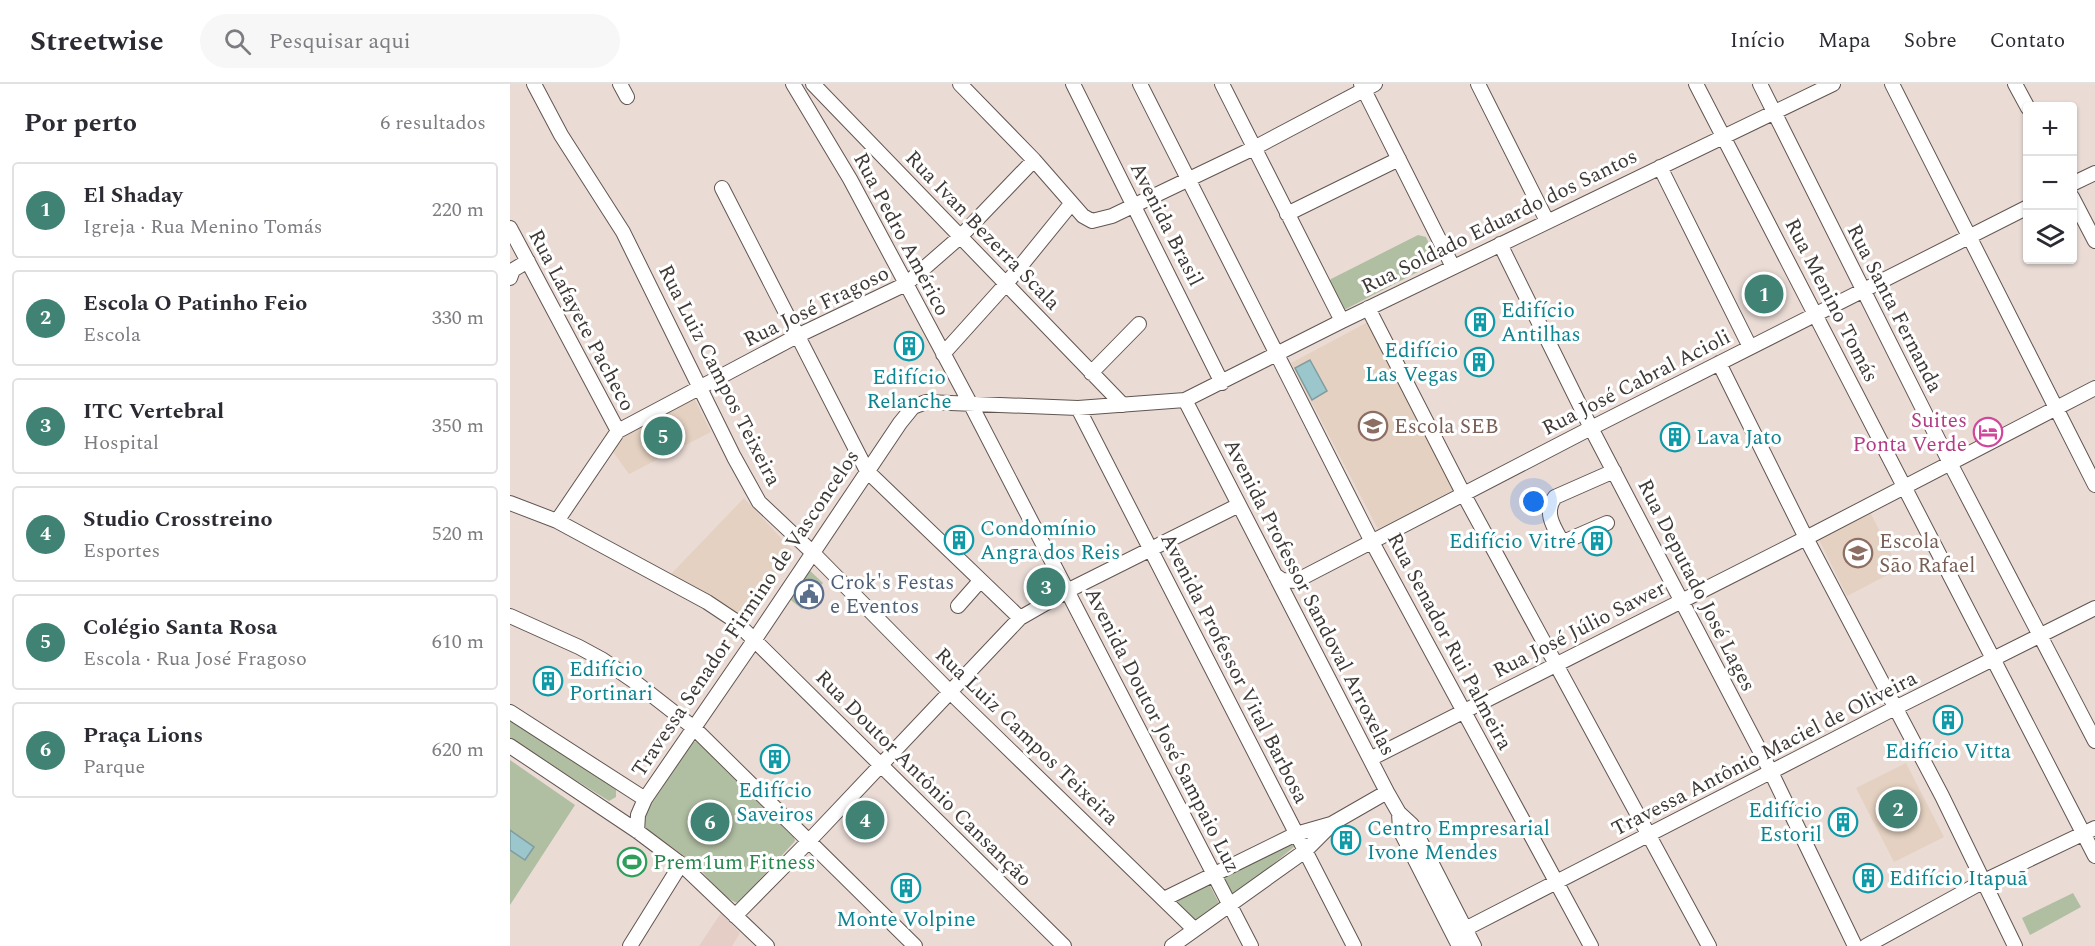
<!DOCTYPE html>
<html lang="pt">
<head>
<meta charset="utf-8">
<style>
	:root { --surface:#fff; --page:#f7f7f7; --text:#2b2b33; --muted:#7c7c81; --line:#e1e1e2; --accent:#408375 }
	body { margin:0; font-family:Spectral,serif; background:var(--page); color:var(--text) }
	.controls { position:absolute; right:18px; top:18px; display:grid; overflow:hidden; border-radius:6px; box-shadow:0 2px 4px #0004 }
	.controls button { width:54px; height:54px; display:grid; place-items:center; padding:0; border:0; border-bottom:2px solid var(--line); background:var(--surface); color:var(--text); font:30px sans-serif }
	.you { position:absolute; left:1024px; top:418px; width:21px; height:21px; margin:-15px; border:4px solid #fff; border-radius:50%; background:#1a73e8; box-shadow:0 0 0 9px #1a73e833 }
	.badge { display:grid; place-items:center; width:39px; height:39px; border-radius:50%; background:var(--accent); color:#fff; font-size:20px; font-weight:700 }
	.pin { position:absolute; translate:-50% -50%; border:3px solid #fff; box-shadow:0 2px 6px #0006 }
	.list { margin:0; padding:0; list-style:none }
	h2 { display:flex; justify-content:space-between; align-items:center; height:78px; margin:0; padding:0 24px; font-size:26px }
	h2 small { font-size:20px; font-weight:400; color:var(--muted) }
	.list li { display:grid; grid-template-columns:39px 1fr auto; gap:18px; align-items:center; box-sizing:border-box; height:96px; margin:0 12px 12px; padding:0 12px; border:2px solid var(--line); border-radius:6px }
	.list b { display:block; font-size:22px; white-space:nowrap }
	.list p { margin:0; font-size:20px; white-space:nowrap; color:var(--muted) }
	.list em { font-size:20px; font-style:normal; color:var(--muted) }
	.icon { flex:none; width:33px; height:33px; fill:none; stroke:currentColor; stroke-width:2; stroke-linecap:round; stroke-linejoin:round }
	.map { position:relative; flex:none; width:1585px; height:862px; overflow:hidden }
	header { display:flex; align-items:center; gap:36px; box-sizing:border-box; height:84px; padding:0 30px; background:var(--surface); border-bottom:2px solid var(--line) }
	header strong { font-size:28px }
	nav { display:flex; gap:33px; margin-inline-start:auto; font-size:21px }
	.search { width:420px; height:54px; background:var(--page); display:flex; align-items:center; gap:15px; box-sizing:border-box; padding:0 21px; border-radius:33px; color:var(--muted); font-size:22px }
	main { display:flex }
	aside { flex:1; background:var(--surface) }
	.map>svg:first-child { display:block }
	.built { fill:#e5cec5 }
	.education { fill:#e4d1c1 }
	.green { fill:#b0bea2 }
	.water { fill:#9ac6cc; stroke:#7f9c9f; stroke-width:1.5 }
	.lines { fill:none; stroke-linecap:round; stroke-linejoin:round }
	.minor-casing { stroke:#625550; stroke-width:16 }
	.minor { stroke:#fff; stroke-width:14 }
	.labels { text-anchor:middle; stroke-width:6; stroke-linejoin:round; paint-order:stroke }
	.street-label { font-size:21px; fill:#3f3936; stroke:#fff }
	.culture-label { font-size:21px; fill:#0d838f; stroke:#fff; text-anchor:start }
	.hotel-label { font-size:21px; fill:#b23c85; stroke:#fff; text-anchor:end }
	.education-label { font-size:21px; fill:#785e54; stroke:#fff; text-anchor:start }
	.service-label { font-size:21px; fill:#4e5e75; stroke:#fff; text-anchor:start }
	.leisure-label { font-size:21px; fill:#27864d; stroke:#fff; text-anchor:start }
</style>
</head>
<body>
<header>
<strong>Streetwise</strong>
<div class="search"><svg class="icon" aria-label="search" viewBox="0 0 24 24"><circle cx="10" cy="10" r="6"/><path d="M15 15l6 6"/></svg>Pesquisar aqui</div>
<nav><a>Início</a><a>Mapa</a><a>Sobre</a><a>Contato</a></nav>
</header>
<main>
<aside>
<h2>Por perto<small>6 resultados</small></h2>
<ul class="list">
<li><span class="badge">1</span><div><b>El Shaday</b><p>Igreja · Rua Menino Tomás</p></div><em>220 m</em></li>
<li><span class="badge">2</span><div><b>Escola O Patinho Feio</b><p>Escola</p></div><em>330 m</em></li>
<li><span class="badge">3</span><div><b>ITC Vertebral</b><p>Hospital</p></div><em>350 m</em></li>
<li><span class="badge">4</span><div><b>Studio Crosstreino</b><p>Esportes</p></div><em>520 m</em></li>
<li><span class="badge">5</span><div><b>Colégio Santa Rosa</b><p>Escola · Rua José Fragoso</p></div><em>610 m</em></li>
<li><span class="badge">6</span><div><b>Praça Lions</b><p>Parque</p></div><em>620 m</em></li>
</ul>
</aside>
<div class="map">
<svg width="1585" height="862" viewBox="0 0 1585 862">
	<rect width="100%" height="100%" fill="#eadbd5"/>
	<path class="built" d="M211 829 230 849 222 862H189Z"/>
	<path class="education" d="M858 238 945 405 868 445 781 279Z
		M184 314 201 348 119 390 101 365 107 357 119 348Z
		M234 414 282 466 236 539 212 519 160 491Z
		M1359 426 1389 485 1337 512 1307 452Z
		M1396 679 1434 753 1384 778 1346 704Z"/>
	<path class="green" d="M908 151 916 153 925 173 923 180 834 226 817 201 821 195Z
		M297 484 313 499 292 525 277 513Z
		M0 637 106 705V713L99 717 0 655Z
		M188 657 193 658 284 753 285 757 228 819C214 816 195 789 183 779 167 766 151 755 134 744L131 735 183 658Z
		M0 676 65 721 0 821Z
		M783 756 785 762 725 812C714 808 713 799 711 789Z
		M697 796 710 821 684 839 664 813Z
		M1563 809 1571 823 1520 851 1512 834Z"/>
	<path class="water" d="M800 276 817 307 802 316 785 284Z
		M0 746 24 763 15 776 0 766Z"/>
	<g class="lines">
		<g class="minor-casing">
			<path id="minor" d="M24 0 51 51 113 148 224 373 249 418 302 468 439 607 684 845
				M110 0 117 13
				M283 0 340 95 461 321 741 862
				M303 0 613 321
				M450 0 524 76 573 132 582 137 602 132 744 64 865 0
				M563 0 712 299
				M630 0 862 458 1081 862
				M712 0 832 237
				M851 0 943 183
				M968 0 1037 137
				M1186 0 1585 772
				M1250 0 1440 379 1585 657
				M1382 0 1585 401
				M1505 0 1518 24
				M1150 83 1240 263
				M1562 100 1585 89
				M212 104 357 387 510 534
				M1562 113 1585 157
				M777 130 889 75
				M0 144 108 347
				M990 160 1081 344 1261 688 1345 862
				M0 194 3 186 18 177
				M858 224 954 411 1199 862
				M433 270 496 200 561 120
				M1209 279 1296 454 1432 712 1505 862
				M581 289 629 240
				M675 316 877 708 889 729 902 741 964 862
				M568 324 844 862
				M0 419 47 437 197 518 224 536 554 862
				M47 437 108 347 287 252 396 200 451 152 524 76
				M1097 439 1058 456H1051C1043 442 1034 428 1045 413L1104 387
				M765 491 772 496 786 497 1081 344 1518 123
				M448 522 470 497
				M0 532 69 563 93 576 125 598 184 644 405 862
				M0 628 135 715
				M0 662 127 747 171 780 257 862
				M860 675 1296 454 1585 304
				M889 729 890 746 949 862
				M127 747 128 731 135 715 245 555 390 339 403 323 416 318 568 324 675 316 832 237 1323 0
				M654 815 786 750 821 740
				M225 832 299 757 510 534 557 507 729 421
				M946 856 955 845 1385 624 1585 524
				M120 862 171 780
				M662 862 795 767 823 739 877 708
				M1356 862 1474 797 1585 744"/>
		</g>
		<use href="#minor" class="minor"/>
	</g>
	<defs>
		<g id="building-ring" transform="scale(1.5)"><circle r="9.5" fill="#fff" stroke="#0f9aa8" stroke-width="1.5"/><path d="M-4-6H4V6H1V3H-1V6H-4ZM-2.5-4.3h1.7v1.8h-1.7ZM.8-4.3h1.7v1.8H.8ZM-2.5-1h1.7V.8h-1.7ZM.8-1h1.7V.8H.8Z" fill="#0f9aa8"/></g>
		<g id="school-ring" transform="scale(1.5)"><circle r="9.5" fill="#fff" stroke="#8d6e63" stroke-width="1.5"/><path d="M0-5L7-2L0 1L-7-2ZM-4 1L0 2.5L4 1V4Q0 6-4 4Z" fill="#8d6e63"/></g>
		<g id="hotel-ring" transform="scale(1.5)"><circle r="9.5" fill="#fff" stroke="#d1479c" stroke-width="1.5"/><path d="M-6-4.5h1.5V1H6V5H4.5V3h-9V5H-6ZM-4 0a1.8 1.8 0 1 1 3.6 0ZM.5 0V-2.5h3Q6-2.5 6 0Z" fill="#d1479c"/></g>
		<g id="civic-ring" transform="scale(1.5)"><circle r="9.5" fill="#fff" stroke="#5c6f8a" stroke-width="1.5"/><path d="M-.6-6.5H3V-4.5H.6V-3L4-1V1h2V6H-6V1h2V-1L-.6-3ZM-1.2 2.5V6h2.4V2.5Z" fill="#5c6f8a"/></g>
		<g id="stadium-ring" transform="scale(1.5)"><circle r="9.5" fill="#fff" stroke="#2e9e5b" stroke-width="1.5"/><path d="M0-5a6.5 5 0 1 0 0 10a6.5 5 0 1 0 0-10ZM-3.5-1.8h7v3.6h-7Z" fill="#2e9e5b"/></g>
	</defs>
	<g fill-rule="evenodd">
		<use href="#building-ring" x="970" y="238"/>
		<use href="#building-ring" x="399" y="262"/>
		<use href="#building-ring" x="969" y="278"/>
		<use href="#school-ring" x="863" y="342"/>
		<use href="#hotel-ring" x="1478" y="348"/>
		<use href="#building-ring" x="1165" y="353"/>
		<use href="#building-ring" x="449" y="456"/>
		<use href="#building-ring" x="1087" y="457"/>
		<use href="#school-ring" x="1348" y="469"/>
		<use href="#civic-ring" x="299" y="510"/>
		<use href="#building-ring" x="38" y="597"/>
		<use href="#building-ring" x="1438" y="636"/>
		<use href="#building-ring" x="265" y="675"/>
		<use href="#building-ring" x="1333" y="738"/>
		<use href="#building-ring" x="836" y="756"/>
		<use href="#stadium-ring" x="122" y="778"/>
		<use href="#building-ring" x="1358" y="794"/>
		<use href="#building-ring" x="396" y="804"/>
	</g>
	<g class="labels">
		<g class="street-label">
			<text transform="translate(989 137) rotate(-26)" y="7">Rua Soldado Eduardo dos Santos</text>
			<text transform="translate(657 140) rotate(63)" y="7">Avenida Brasil</text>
			<text transform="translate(473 146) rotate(46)" y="7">Rua Ivan Bezerra Scala</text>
			<text transform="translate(392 150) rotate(62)" y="7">Rua Pedro Américo</text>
			<text transform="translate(1322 216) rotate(63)" y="7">Rua Menino Tomás</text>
			<text transform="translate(306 222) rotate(-26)" y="7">Rua José Fragoso</text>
			<text transform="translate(1385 224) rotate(63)" y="7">Rua Santa Fernanda</text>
			<text transform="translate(72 236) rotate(62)" y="7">Rua Lafayete Pacheco</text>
			<text transform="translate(210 291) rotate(63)" y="7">Rua Luiz Campos Teixeira</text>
			<text transform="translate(1126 298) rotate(-27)" y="7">Rua José Cabral Acioli</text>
			<text transform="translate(1187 501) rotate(63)" y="7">Rua Deputado José Lages</text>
			<text transform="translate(800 513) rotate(63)" y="7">Avenida Professor Sandoval Arroxelas</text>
			<text transform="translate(235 529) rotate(-56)" y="7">Travessa Senador Firmino de Vasconcelos</text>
			<text transform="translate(1069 545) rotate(-27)" y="7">Rua José Júlio Sawer</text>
			<text transform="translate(940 557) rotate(62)" y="7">Rua Senador Rui Palmeira</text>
			<text transform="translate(725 584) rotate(63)" y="7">Avenida Professor Vital Barbosa</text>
			<text transform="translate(653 646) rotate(63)" y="7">Avenida Doutor José Sampaio Luz</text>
			<text transform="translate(517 652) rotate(44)" y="7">Rua Luiz Campos Teixeira</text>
			<text transform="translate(1254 669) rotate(-27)" y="7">Travessa Antônio Maciel de Oliveira</text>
			<text transform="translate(414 694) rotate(45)" y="7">Rua Doutor Antônio Cansanção</text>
		</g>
		<g class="culture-label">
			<text x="991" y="233">Edifício<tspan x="991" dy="24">Antilhas</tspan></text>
			<text x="948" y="273" text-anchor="end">Edifício<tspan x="948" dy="24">Las Vegas</tspan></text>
			<text x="399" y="300" text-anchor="middle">Edifício<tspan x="399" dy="24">Relanche</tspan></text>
			<text x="1186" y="360">Lava Jato</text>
			<text x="470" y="451">Condomínio<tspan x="470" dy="24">Angra dos Reis</tspan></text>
			<text x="1066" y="464" text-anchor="end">Edifício Vitré</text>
			<text x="59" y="592">Edifício<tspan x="59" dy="24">Portinari</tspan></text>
			<text x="1438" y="674" text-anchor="middle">Edifício Vitta</text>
			<text x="265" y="713" text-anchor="middle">Edifício<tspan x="265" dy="24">Saveiros</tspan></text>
			<text x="1312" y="733" text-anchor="end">Edifício<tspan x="1312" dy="24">Estoril</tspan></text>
			<text x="857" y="751">Centro Empresarial<tspan x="857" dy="24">Ivone Mendes</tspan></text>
			<text x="1379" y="801">Edifício Itapuã</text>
			<text x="396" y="842" text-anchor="middle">Monte Volpine</text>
		</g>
		<g class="hotel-label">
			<text x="1457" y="343">Suites<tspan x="1457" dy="24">Ponta Verde</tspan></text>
		</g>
		<g class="education-label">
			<text x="884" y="349">Escola SEB</text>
			<text x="1369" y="464">Escola<tspan x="1369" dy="24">São Rafael</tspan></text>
		</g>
		<g class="service-label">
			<text x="320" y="505">Crok's Festas<tspan x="320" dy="24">e Eventos</tspan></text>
		</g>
		<g class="leisure-label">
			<text x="143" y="785">Prem1um Fitness</text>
		</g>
	</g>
</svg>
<div class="controls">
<button>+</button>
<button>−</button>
<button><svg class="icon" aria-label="layers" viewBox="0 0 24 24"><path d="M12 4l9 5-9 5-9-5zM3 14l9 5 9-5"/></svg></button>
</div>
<div class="you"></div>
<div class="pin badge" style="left:1254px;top:210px">1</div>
<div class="pin badge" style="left:1388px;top:725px">2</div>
<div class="pin badge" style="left:536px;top:503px">3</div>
<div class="pin badge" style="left:355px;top:736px">4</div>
<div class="pin badge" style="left:153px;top:352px">5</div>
<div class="pin badge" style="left:200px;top:738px">6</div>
</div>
</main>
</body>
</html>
